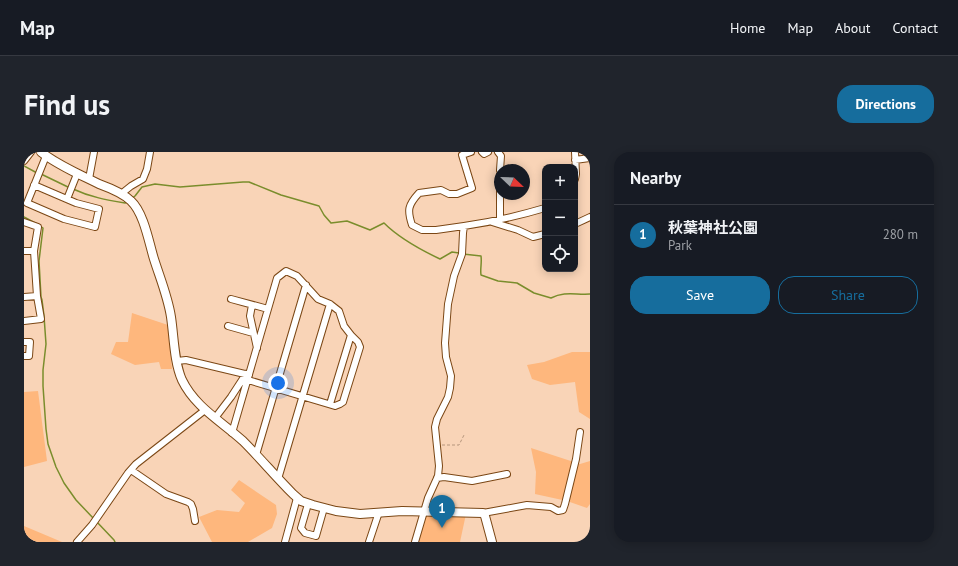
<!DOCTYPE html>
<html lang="en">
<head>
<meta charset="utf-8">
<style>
	:root { --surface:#171b24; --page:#20242c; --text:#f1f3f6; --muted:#9ea1a6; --line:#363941; --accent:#166d9d }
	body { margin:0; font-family:"PT Sans","Noto Sans JP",sans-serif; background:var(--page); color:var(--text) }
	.controls { position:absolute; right:12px; top:12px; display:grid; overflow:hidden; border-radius:8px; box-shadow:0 2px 10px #0003 }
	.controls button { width:36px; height:36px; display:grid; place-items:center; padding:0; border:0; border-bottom:1px solid var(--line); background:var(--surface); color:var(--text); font:20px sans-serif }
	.compass { position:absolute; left:470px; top:12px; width:36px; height:36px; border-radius:50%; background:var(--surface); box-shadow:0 2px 10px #0003; rotate:113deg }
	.you { position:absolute; left:254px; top:231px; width:14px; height:14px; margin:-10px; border:3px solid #fff; border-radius:50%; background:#1a73e8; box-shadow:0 0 0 6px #1a73e833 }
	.badge { display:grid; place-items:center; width:26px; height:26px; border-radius:50%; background:var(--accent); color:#fff; font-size:13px; font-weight:700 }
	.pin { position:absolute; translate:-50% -33px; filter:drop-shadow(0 1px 2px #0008) }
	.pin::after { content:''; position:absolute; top:21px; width:14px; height:12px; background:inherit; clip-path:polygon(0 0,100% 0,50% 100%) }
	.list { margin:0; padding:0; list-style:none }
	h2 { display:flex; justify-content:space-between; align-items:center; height:52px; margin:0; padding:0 16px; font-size:17px }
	h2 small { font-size:13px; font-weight:400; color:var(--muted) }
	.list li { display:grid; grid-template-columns:26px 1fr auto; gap:12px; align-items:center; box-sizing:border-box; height:60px; padding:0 16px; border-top:1px solid var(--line) }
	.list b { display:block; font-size:15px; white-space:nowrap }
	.list p { margin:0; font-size:13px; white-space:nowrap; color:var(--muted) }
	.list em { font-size:13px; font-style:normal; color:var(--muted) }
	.actions { display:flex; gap:8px; padding:12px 16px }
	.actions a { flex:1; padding:9px 0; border:1px solid var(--accent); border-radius:16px; text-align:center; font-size:14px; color:var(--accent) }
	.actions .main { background:var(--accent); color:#fff }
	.icon { flex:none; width:22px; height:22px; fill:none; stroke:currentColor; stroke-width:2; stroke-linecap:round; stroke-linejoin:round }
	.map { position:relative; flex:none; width:566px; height:390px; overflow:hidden; border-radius:16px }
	header { display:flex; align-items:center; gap:24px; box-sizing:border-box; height:56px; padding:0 20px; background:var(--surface); border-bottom:1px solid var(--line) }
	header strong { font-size:19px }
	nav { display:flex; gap:22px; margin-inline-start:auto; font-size:14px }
	.intro { display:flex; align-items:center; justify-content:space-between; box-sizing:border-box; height:96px; padding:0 24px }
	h1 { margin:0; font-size:28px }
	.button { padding:10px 18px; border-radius:16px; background:var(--accent); color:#fff; font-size:14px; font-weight:700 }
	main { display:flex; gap:24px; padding:0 24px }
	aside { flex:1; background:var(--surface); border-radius:16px; box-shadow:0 2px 10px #0003 }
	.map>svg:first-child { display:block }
	.green { fill:#feb77d }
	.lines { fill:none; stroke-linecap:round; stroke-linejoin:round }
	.stream { stroke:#7a8d2c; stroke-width:1.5 }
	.minor-casing { stroke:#7b4715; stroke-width:8 }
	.tertiary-casing { stroke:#7b4715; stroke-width:10 }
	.path { stroke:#b6967d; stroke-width:1; stroke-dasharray:3 2; stroke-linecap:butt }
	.minor { stroke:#fff; stroke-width:6 }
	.tertiary { stroke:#fff; stroke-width:8 }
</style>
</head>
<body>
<header>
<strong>Map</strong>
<nav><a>Home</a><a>Map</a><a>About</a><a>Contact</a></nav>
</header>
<div class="intro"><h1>Find us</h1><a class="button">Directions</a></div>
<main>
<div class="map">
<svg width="566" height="390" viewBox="0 0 566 390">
	<rect width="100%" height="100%" fill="#f9d4b7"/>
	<path class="green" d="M108 161 144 173 148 217H137L135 210 111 213 87 202 92 190H104Z
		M548 200H566V267L555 260 551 230 526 233 508 227 503 213 520 210Z
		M14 239 23 309 0 315V240Z
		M507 296 556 312 566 309V352L563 356 543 349 511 342 512 320Z
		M215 328 252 353 253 362 248 376 224 390H188L175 365 193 358 215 360 221 351 207 338Z
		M401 361 442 362 436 390H392Z
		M0 374 38 390H0Z"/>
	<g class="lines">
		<path class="stream" d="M0 14 13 21
			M17 22 46 36
			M49 37C66 45 83 48 101 51L103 50
			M108 46 111 44 118 35 131 32 156 35 219 30H225L257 43 295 54 300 63 307 71 323 69 346 78 360 71C374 85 397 98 416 107L428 100 435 101
			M0 65 13 72
			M16 74 19 76 15 109 17 145 18 148 20 164 22 192 19 218V234L22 277 24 292 32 315 40 331 52 348 70 367
			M439 102 457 104C458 111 456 117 457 123L474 129 493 131 510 141 527 146C541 139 551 143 566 142
			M72 369 90 388 91 390"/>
		<g class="minor-casing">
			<path id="minor" d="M458 0 460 2 464 0
				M474 0 477 4 476 18
				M551 0 552 22 551 27
				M551 8 566 6
				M0 9 7 0
				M476 23V68
				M65 27 70 0
				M10 33 52 51 75 57 71 75 40 67 3 51 22 4
				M97 42 107 34 119 27 123 17 126 0
				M43 47 53 22
				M0 70 14 75 10 99 13 144 17 167 0 169
				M468 70 494 78 509 85 521 82
				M551 72 566 65
				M440 74 412 78H398L388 73C383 58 384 53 395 41L417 38 425 42H433L448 36 438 3 447 0
				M0 99H10
				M0 145 13 144
				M207 147 244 157
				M228 153 226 164 233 196
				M204 174 229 181
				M0 190H6L5 204H0
				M153 209 162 208 225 223
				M224 228 311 254 316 252 319 250 336 195 334 190 327 183
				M191 266 207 245 222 222
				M208 281 253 126 262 119 273 124 294 147 306 152 315 159 320 174 327 183 306 252
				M232 303 282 133
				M107 318 142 342 164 350 167 352 169 357 171 369
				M413 326 420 325 448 329 483 322
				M254 327 306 152
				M284 352 277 376 281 381 292 384 300 356
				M459 361 503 353 527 355 534 359 539 358 541 352 552 307 556 280
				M53 390 68 373 104 321 112 312 181 258
				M261 390 273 346
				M345 390 355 360
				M391 390 404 346 414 324 415 314 411 275 413 267 424 245 426 236 427 224 422 205 421 191 424 152 430 124 438 102 439 81 440 74C468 70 494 64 521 56"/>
		</g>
		<g class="tertiary-casing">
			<path id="tertiary" d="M17 0C35 14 55 22 75 32 86 36 99 41 107 49 120 61 125 91 130 107 136 126 144 145 147 165 150 185 150 210 158 228 171 255 197 269 219 289 236 306 252 325 269 342L277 349 289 353 312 359 336 362 378 359 459 361 461 364 468 390"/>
		</g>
		<path class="path" d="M418 293H435L440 283"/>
		<use href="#minor" class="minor"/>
		<use href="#tertiary" class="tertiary"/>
	</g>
</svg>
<div class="controls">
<button>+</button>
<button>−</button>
<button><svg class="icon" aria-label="locate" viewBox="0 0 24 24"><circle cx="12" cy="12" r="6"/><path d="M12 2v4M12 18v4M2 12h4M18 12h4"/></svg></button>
</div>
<svg class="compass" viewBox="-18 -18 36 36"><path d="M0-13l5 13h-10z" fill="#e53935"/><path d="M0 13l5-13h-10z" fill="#9ea1a6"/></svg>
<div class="you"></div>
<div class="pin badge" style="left:418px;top:376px">1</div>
</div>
<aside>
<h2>Nearby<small></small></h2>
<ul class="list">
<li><span class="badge">1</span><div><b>秋葉神社公園</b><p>Park</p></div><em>280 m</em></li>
</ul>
<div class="actions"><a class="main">Save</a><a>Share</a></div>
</aside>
</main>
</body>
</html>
